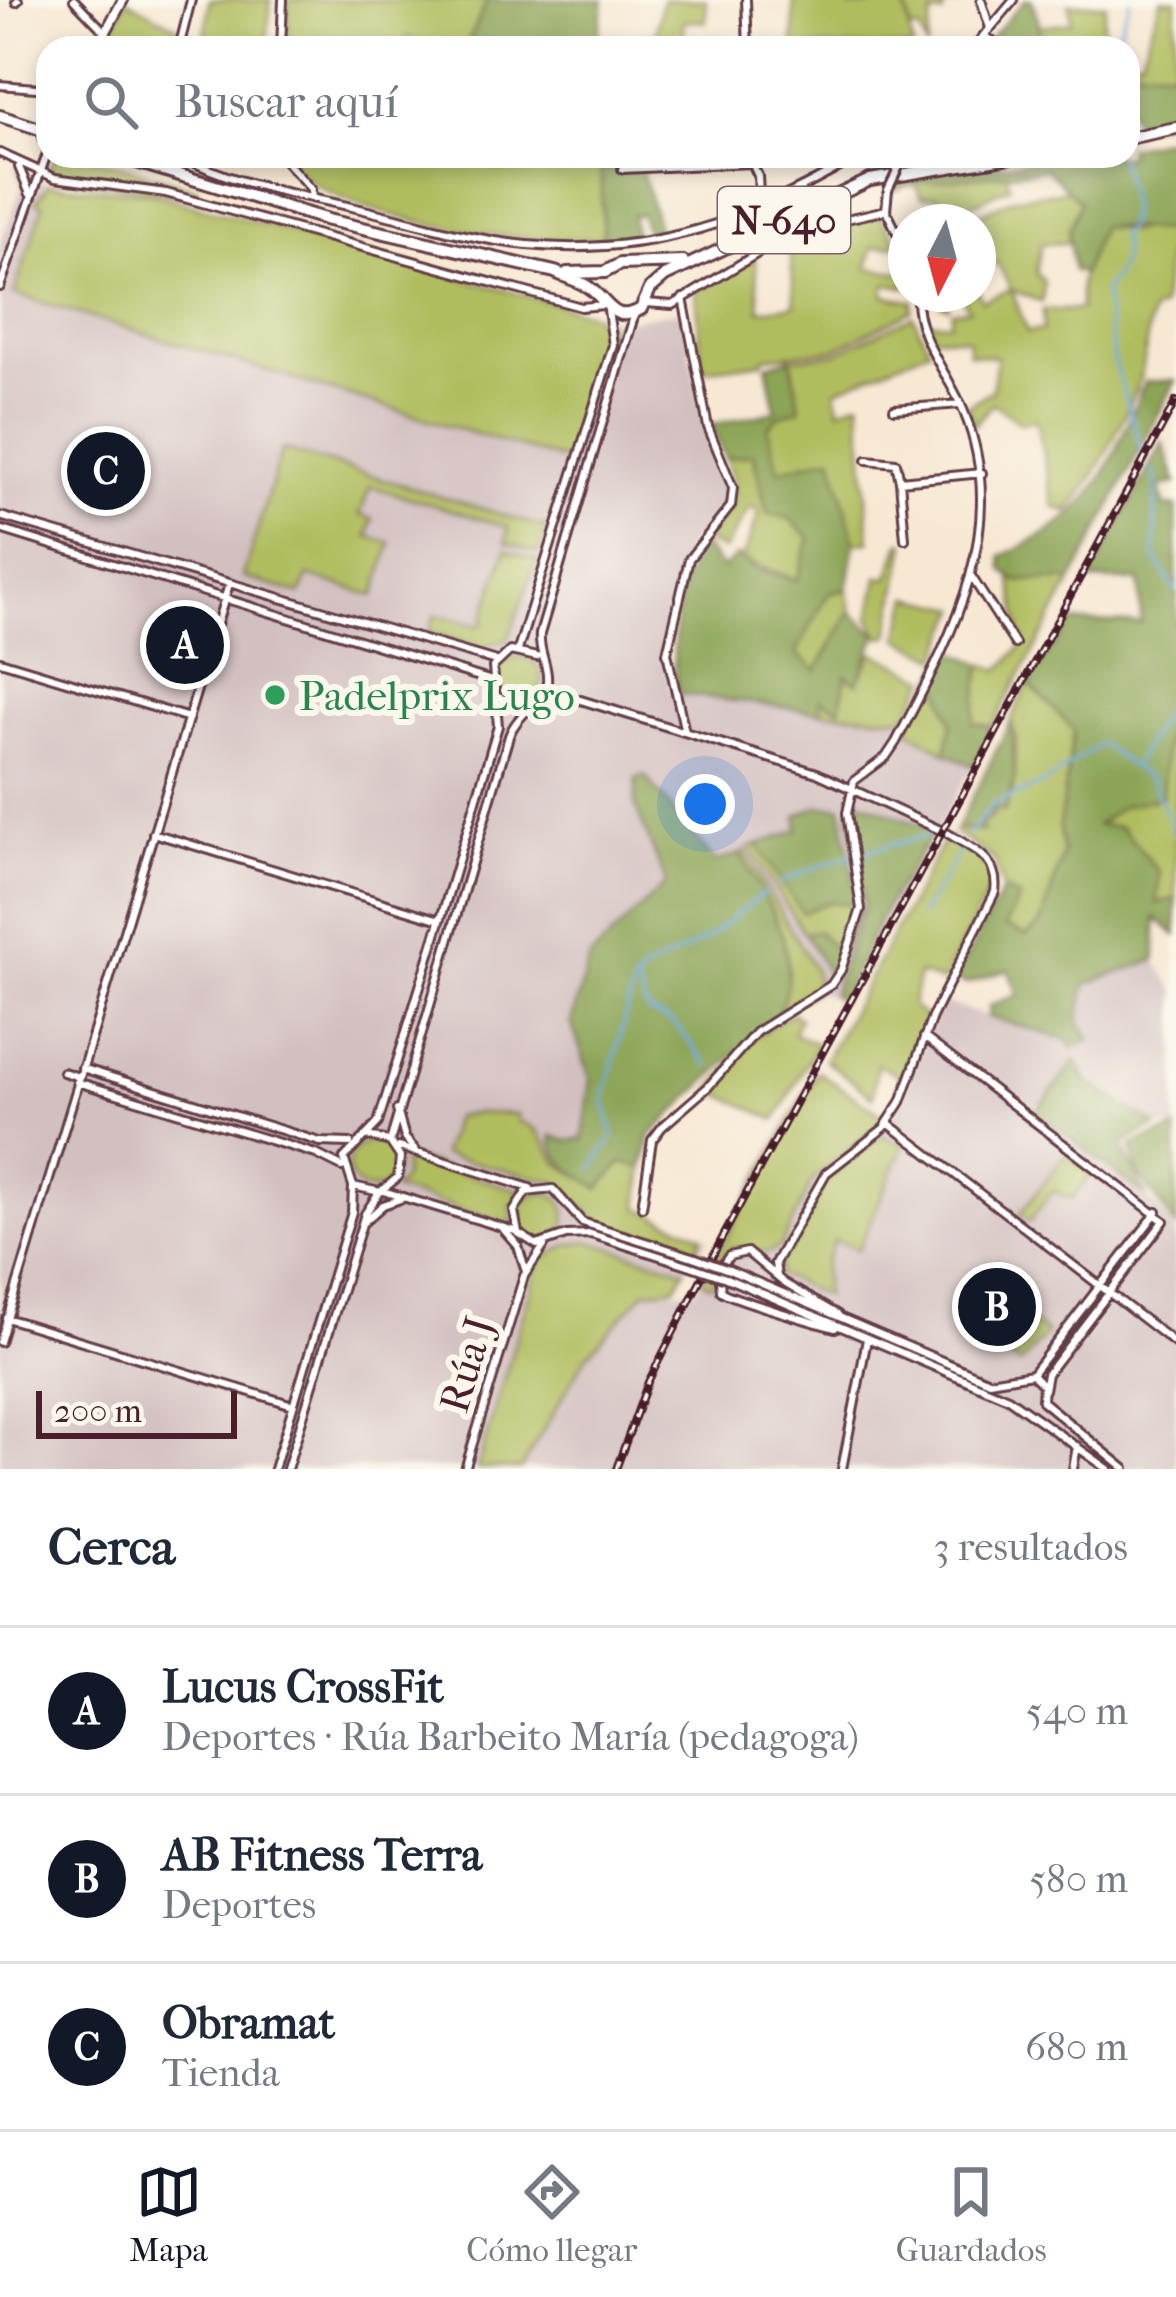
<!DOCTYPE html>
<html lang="es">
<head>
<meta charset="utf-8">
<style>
	:root { --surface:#fff; --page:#f6f6f7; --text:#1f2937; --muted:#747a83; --line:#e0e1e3; --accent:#111827 }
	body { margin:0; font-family:"IM FELL French Canon",serif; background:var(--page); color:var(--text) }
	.compass { position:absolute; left:888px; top:204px; width:108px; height:108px; border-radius:50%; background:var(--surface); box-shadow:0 6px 18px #0003; rotate:186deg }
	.scale { position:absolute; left:36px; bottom:30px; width:201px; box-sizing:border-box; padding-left:12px; border:6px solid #4a1f2b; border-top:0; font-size:33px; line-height:42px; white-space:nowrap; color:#4a1f2b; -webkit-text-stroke:9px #fbf7ec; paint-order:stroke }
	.you { position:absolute; left:705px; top:804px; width:42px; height:42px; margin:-30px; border:9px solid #fff; border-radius:50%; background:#1a73e8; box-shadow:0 0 0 18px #1a73e833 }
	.badge { display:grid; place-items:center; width:78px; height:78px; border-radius:50%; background:var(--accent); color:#fff; font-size:39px; font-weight:700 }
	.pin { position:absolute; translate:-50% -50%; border:6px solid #fff; box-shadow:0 3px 12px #0006 }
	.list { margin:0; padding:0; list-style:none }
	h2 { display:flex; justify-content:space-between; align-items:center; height:156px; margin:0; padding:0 48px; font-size:51px }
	h2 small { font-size:39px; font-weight:400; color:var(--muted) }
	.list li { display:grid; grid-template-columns:78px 1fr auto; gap:36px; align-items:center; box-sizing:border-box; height:168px; padding:0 48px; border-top:3px solid var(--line) }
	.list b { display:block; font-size:45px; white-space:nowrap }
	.list p { margin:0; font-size:39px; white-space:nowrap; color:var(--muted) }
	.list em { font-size:39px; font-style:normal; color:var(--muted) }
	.icon { flex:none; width:66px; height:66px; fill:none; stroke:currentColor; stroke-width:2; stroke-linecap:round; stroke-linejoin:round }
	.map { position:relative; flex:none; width:1176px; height:1469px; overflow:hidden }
	.search { position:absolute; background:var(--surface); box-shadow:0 6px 18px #0003; left:36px; right:36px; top:36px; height:132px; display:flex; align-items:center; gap:30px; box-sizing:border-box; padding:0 42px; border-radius:36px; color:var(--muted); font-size:45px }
	.sheet { height:660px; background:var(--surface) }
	nav { display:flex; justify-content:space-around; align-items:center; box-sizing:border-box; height:168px; border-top:3px solid var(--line); background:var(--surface); font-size:33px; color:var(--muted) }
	nav a { display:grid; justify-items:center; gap:6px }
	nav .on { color:var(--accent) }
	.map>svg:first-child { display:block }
	.industrial { fill:#d2bfc0 }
	.green { fill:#b0bd5f; stroke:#7d6e45; stroke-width:3 }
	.forest { fill:#8ca456; stroke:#6b6240; stroke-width:3 }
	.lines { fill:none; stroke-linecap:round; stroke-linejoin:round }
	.stream { stroke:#6cabdf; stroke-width:3 }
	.minor-casing { stroke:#643d44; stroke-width:12 }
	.secondary-casing { stroke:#643d44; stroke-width:14 }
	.trunk-casing { stroke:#643d44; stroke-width:16 }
	.minor { stroke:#fff; stroke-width:6 }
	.secondary { stroke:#fff; stroke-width:8 }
	.trunk { stroke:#fff; stroke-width:10 }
	.rail-casing { stroke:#4a1f2b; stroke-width:8 }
	.rail { stroke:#fbf7ec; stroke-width:3; stroke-dasharray:9; stroke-linecap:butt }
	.minor-bridge-casing { stroke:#643d44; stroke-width:12; stroke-linecap:butt }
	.minor-bridge { stroke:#fff; stroke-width:6 }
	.leisure-dot { fill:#2e9e5b; stroke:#fbf7ec; stroke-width:4.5 }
	.labels { text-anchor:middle; stroke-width:12; stroke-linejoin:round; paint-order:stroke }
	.shield { fill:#fbf7ec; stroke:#7f6065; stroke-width:3 }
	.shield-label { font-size:39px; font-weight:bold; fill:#4a1f2b }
	.leisure-label { font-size:42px; fill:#27864d; stroke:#fbf7ec; text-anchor:start }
	.street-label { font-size:42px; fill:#4a1f2b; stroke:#fbf7ec }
</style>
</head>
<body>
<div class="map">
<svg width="1176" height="1469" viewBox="0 0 1176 1469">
	<rect width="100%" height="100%" fill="#fbf7ec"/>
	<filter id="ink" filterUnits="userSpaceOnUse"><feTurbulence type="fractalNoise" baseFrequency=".00833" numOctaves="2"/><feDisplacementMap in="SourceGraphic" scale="24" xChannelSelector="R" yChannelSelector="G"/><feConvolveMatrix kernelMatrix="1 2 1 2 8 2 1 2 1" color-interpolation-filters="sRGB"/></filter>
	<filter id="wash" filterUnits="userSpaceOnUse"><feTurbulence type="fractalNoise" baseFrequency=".004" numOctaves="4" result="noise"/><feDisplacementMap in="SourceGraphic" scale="48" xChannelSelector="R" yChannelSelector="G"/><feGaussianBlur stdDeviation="2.7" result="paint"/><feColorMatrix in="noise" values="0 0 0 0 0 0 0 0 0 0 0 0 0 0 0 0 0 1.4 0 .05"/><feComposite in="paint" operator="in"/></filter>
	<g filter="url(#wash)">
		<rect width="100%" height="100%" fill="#f7e8d3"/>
		<path class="industrial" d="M17 165 49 184 149 193 618 321 683 311 702 418 729 495 722 513 686 548 664 648 670 693 903 717 911 720 907 728 973 766 848 987 835 999 818 991 760 1029 653 1135 639 1208 708 1238 685 1270 589 1241 539 1261 477 1469H0V244L22 187 14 170Z
			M1156 960 1176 992V1128L1157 1126 1087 1081 1076 1060 1036 1112 1146 1196 1170 1223 1176 1238V1469H521L585 1358 645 1291 695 1290 816 1068 887 1121 901 1102 939 1002 1069 1040 1071 1047 1086 984Z"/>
		<path class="green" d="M127 0 181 29 176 48H101Z
			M209 0H271L266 48H204Z
			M288 0H488L465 48H432L407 37 401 48H288Z
			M662 0H706V21H683L685 48H653Z
			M793 0H848L851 8 872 6V0H977L944 6 943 14 932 15 927 48 920 30 912 31 905 3 913 48H794Z
			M1161 0H1176L1174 70 1128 67V55L1130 60 1141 57Z
			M1069 4H1106L1101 42 1037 48 1040 26 1072 22Z
			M56 156H90L198 189 195 197 58 176 49 167Z
			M286 156H409L428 163 432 156H497L496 169H526L527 156H616V169L601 171 603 238C535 247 319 220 286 156Z
			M1005 170 1010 186 947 217 938 196 922 197 914 183Z
			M49 184 149 193 593 314 608 329 607 336 565 461 14 294 43 205 36 202Z
			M1068 190 1080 202 1068 231 1069 243 1041 244 1036 273 1044 282 1042 302 1012 290 1027 332 1043 330V310H1080V280L1100 226 1131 232 1173 216 1176 200V252L1167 254 1162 307 1152 312C1145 334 1147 358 1140 378 1122 425 1099 473 1068 512L1054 507 1036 420 1020 423 993 403 974 425 967 406 992 390 997 357 968 353V339L931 335 925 321 950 323 952 311 969 309 962 298 950 296 948 307 941 304 946 294 978 291 982 301 1011 289 997 263 978 267V222H964L1014 198Z
			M880 216 900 245 873 247 868 268 906 273V287L886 284 884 295 913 301 912 310 833 350 764 357 763 362 702 370 696 291 755 259 760 310 795 305 789 238 837 221Z
			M913 316 929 349 836 390 839 409 860 401 870 541 855 543 832 456 779 471 768 427 778 416 800 408 791 358 834 354Z
			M282 449 546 528 539 553 506 543 508 527 370 486 360 515 373 519 368 536 391 543 375 596 308 576 301 594 243 577Z
			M753 454 767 513 789 518 810 538 797 580 742 560 759 513 751 506 724 550 707 542C730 503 745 509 725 458Z
			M901 543H906L889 636 880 637 870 618 878 577 889 578Z
			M506 550 537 560 508 640 479 648 428 632 435 615 481 626Z
			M1011 577 1017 581 1073 580 992 727 972 723 982 664 1000 670 1023 645Z
			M847 589 851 611 816 672 796 653 828 594Z
			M910 597 959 608 938 658 899 638Z
			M873 652 927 678 906 718 822 712 820 699 846 674 858 682Z
			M496 680a23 23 0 1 1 46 0a23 23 0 1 1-46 0Z
			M936 675 952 723 946 753 907 729Z
			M1028 683 1074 730 1059 827 1063 854 1041 924 1026 936 1004 926 1019 898 1003 890 994 860 954 832 957 828 974 832 1012 794 1016 740 1011 721Z
			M1176 708V899L1157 903 1159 872 1121 827 1096 826 1122 805 1162 797 1165 743Z
			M946 837 986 864 994 881 943 982 919 974 912 1006 928 1019 903 1077 877 1064 873 1097 825 1060Z
			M757 845 802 912 828 902 856 903 841 945 830 944 817 931 804 933 749 848Z
			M745 851 815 971 817 989 778 1012C806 957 768 904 740 854Z
			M792 1013 799 1018 793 1034 817 1044 776 1120 711 1090 756 1036Z
			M818 1072 886 1117 813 1180 781 1246 768 1253 731 1248 711 1285 702 1281Z
			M476 1113 518 1114V1122C542 1125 547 1149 557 1161 565 1170 588 1179 599 1188L622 1163 643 1167 639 1208 702 1235 696 1252 598 1221 556 1182 442 1155 454 1117Z
			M882 1135 904 1145 858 1250 834 1240 824 1266V1296L779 1275 780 1260 798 1238 822 1184Z
			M348 1166a24 24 0 1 1 48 0a24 24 0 1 1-48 0Z
			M1065 1155 1091 1175 1072 1199 1052 1191 1029 1222 1020 1214Z
			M404 1156 522 1191 511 1206 512 1225 394 1190 403 1178Z
			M520 1216a23 23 0 1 1 46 0a23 23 0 1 1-46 0Z
			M589 1241 685 1270 675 1287 645 1291 585 1358 521 1469H477L539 1261 568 1245Z
			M992 1293 1047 1333 1020 1365 975 1332Z"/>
		<path class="forest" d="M488 0H604L597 48H465Z
			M1025 0H1032L1040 26 1037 48H1010L990 39Z
			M1128 67 1174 70 1175 118 1137 127 1128 108Z
			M1176 136V200L1166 231 1101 226 1083 273 1073 271 1068 232 1080 202 1046 169 915 183 894 190 900 178 1075 156H1128V147Z
			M601 170H642L659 232 647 234 641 214 632 216 635 236 603 238Z
			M791 358 800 409 779 416 768 427 779 470 832 456 855 543 847 589 828 594 796 653 817 671 851 611 877 635 857 683 846 675 840 709 821 699 822 712 679 694C667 659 677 573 704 546L722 568 737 556 755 569 797 580 810 538 789 518 767 513 754 454 725 458 711 425 776 411 767 365Z
			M1176 380 1073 580 1016 581 1003 570 1002 556C1100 513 1105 474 1145 382Z
			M1163 442 1176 483 1160 487 1164 506 1176 507V708L1165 743 1162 797 1122 806 1097 825 1121 827 1159 872 1157 903 1176 899V935L1156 918V960L1086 984 1079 1019 1090 1039 1072 1048 1068 1040 988 1017 990 1005 1018 995 1008 969 967 984 954 980 1003 890 1019 898 1005 926 1026 936 1041 924 1063 854 1059 827 1074 730 1028 683 1071 622 1141 623 1139 581 1089 580Z
			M949 649 982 664 973 723 992 727 973 766 946 753 952 723 936 675Z
			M1011 721 1015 777 1005 811 991 809V818L981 822 983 831 957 828Z
			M645 776 715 862 740 854C768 903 806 957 778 1012L651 1135 643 1167 622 1163 599 1189C578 1172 553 1165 552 1136L567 1141 583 1139 591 1080 571 1022 590 958 666 883 635 805 637 778Z
			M854 798 934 831 886 907 841 1001 832 995 864 907 850 813Z
			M817 806 841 807 859 910 831 979 804 933 817 931 830 944 841 945 855 904 828 902 802 913 757 845 799 830 797 816Z
			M1076 1060 1087 1081 1157 1126 1122 1144 1146 1196 1036 1112Z
			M1176 1129V1227L1138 1173 1131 1146Z"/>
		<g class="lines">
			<path class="stream" d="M1112 48 1131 0
				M1118 156C1125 182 1140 215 1119 237 1130 254 1116 279 1104 290L1114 362 1143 454
				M1151 469 1156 481 1155 558 1176 591
				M1132 767 1152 780 1176 837
				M968 835 993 805 1046 782 1100 744 1132 767 1176 693
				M779 884C829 858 880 848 934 834L960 849
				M920 916 960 852
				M636 981 648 1012 674 1023 709 1066
				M592 1169 614 1137 604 1099 633 986 644 971 706 939 765 892"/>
		</g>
	</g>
	<g filter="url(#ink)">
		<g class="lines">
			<g class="minor-casing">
				<path id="minor" d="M74 0 105 32
					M746 0 748 48
					M981 0 990 28
					M16 2 18 0
					M983 36 1005 48
					M179 48 191 0
					M281 48 283 0
					M974 48 1014 0
					M0 85 48 89
					M0 153 55 178 166 193 581 307 604 305
					M181 156C234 185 297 194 356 208 412 221 470 240 527 245 655 257 752 219 859 156
					M281 156 311 189 312 198
					M749 156 758 176 760 212
					M19 167 30 194
					M622 169 751 163
					M888 190 886 210 906 251
					M0 287 48 151
					M683 298 708 427 733 488 731 506 689 559 667 653 685 732
					M646 303 673 305 794 231 886 210
					M894 409 961 404
					M867 460 896 463 900 481
					M0 516 496 661
					M0 529 489 680
					M905 539 900 481 982 473
					M971 576 1015 644
					M518 650 613 345 608 310
					M0 661 189 718
					M545 689 817 773 940 830
					M498 697 524 706
					M153 833 440 920
					M924 1037 1164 1221 1047 1374 1044 1390
					M82 1068 320 1142 350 1143
					M63 1072 79 1077
					M77 1082 316 1154 342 1167
					M397 1110 405 1138 416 1151
					M888 1123 1176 1344
					M368 1136 390 1142 400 1157 398 1177 380 1192 353 1186 344 1158 378 1123 445 905 498 726 493 667 510 651 537 657
					M390 1142 509 736C517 713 545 700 547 682 549 665 538 652 540 634L635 313
					M399 1147 530 1188
					M383 1191 518 1232
					M642 1207 652 1140 662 1127 708 1087 756 1032 831 985 841 970 861 909 847 813 854 781 886 757 896 742C950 639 1012 529 964 412 948 372 915 338 917 294
					M364 1222 383 1205 403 1198
					M504 1230 518 1246 525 1269
					M688 1265 591 1234 566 1235 537 1245 518 1233 514 1211 526 1192 553 1189 582 1222 693 1257
					M729 1270 989 1381 1032 1374 1043 1385 1042 1401
					M777 1276 775 1263 826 1173 884 1128 901 1102 932 1017 995 892C1000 858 971 848 947 833
					M726 1278 1008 1398 1108 1469
					M6 1318 293 1405
					M835 1328C819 1324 727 1297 721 1291L719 1270 729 1256 747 1252 784 1283 838 1315
					M0 1342 229 584
					M1032 1374 1157 1212
					M1042 1401 1125 1469
					M274 1469 352 1212 353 1186
					M287 1469 365 1214 378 1194
					M465 1469 524 1276 544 1246
					M842 1469 867 1339
					M1073 1469 1077 1446"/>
			</g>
			<g class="secondary-casing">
				<path id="secondary" d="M97 48 123 0"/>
			</g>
			<g class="trunk-casing">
				<path id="trunk" d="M0 116 43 130
					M43 130 48 146
					M1128 138 1176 128
					M117 156 328 220 555 272C567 278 582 281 592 290 610 304 614 324 641 309L650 289 665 276 870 180 1016 156
					M567 273 605 272 620 264 683 262"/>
			</g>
			<use href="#minor" class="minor"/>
			<use href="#secondary" class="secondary"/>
			<use href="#trunk" class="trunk"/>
			<g class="rail-casing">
				<path id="rail" d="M616 1469 648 1382 721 1240 1176 401"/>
			</g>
			<use href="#rail" class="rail"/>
			<g class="minor-bridge-casing">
				<path id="minor-bridge" d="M888 190 904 156
					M693 1257 729 1270
					M688 1265 726 1278"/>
			</g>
			<use href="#minor-bridge" class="minor-bridge"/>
		</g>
	</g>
	<circle class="leisure-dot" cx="275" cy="695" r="12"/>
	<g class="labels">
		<rect class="shield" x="718" y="187" width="132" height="66" rx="9"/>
		<g class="shield-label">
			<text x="784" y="234">N-640</text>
		</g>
		<g class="leisure-label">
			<text x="299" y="710">Padelprix Lugo</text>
		</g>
		<g class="street-label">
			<text transform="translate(466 1364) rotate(-73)" y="15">Rúa J</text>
		</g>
	</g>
</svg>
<svg class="compass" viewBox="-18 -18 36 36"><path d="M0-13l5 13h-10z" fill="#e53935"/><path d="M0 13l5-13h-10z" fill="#747a83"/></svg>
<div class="scale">200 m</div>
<div class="you"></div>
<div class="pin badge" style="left:185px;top:645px">A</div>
<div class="pin badge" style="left:997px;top:1307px">B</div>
<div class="pin badge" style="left:106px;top:471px">C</div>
<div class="search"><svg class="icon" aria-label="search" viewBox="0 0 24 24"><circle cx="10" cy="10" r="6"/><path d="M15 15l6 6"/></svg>Buscar aquí</div>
</div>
<section class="sheet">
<h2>Cerca<small>3 resultados</small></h2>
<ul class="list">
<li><span class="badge">A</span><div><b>Lucus CrossFit</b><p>Deportes · Rúa Barbeito María (pedagoga)</p></div><em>540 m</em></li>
<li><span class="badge">B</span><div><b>AB Fitness Terra</b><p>Deportes</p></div><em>580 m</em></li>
<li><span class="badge">C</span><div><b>Obramat</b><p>Tienda</p></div><em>680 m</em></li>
</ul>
</section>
<nav>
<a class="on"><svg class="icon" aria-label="map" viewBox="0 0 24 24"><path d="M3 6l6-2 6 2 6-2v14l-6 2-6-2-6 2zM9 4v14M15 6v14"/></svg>Mapa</a>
<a><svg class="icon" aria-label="directions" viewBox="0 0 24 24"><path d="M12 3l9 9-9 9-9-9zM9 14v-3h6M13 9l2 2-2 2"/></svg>Cómo llegar</a>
<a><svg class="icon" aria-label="saved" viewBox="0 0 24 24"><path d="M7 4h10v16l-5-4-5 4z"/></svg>Guardados</a>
</nav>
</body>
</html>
